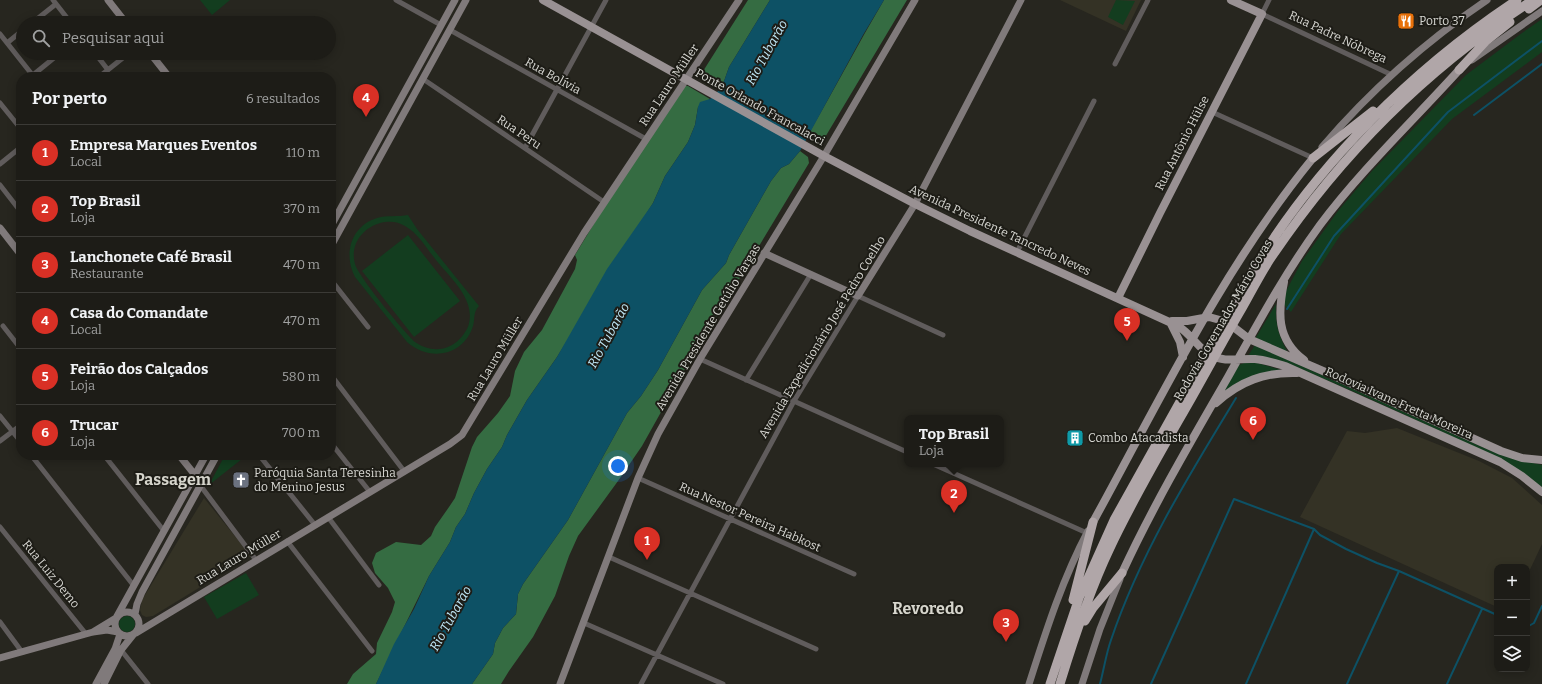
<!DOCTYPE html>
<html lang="pt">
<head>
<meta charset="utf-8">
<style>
	:root { --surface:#1d1c17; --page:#252520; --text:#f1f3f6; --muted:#a0a1a1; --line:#3b3a36; --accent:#d93025 }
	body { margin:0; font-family:Bitter,serif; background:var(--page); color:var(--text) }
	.controls { position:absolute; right:12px; bottom:12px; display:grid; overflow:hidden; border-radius:8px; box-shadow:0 2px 10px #0003 }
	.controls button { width:36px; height:36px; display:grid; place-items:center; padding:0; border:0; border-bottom:1px solid var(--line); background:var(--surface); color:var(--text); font:20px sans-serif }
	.you { position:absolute; left:618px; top:466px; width:14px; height:14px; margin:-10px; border:3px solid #fff; border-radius:50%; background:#1a73e8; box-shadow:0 0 0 6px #1a73e833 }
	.badge { display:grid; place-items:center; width:26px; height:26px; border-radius:50%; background:var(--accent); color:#fff; font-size:13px; font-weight:700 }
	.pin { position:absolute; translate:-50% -33px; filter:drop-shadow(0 1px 2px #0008) }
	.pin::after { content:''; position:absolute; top:21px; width:14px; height:12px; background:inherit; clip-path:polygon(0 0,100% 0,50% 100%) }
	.popup { position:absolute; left:904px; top:415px; width:100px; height:52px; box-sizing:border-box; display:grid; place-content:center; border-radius:8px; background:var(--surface); filter:drop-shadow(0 1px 3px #0005); font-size:13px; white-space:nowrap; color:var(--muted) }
	.popup b { font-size:15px; color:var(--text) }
	.popup::after { content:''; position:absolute; left:50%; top:100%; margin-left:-8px; border:8px solid transparent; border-top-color:var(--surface) }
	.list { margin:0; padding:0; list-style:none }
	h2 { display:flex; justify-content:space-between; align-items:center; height:52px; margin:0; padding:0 16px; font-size:17px }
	h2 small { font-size:13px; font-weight:400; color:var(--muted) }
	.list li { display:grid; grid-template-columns:26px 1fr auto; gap:12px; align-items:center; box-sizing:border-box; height:56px; padding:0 16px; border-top:1px solid var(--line) }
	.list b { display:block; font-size:15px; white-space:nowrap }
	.list p { margin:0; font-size:13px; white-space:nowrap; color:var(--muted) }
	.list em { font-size:13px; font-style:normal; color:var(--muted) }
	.icon { flex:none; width:22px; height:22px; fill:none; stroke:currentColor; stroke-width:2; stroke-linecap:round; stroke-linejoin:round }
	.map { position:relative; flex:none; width:1542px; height:684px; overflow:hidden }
	.search { position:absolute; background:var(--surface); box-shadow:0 2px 10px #0003; left:16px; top:16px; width:320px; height:44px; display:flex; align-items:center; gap:10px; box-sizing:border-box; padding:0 14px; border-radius:22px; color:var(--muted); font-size:15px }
	.panel { position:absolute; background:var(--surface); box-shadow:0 2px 10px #0003; left:16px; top:72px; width:320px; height:388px; border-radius:16px }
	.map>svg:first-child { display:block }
	.built { fill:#343225 }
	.green { fill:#133d1f; fill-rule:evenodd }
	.forest { fill:#356c42 }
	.water { fill:#0d5165 }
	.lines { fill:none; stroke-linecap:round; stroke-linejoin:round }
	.stream { stroke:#0d5165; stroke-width:2 }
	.street { stroke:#605c5c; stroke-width:5 }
	.secondary { stroke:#807a7b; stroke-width:7 }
	.primary { stroke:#999193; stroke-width:8 }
	.highway { stroke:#b0a6a8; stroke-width:9 }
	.labels { text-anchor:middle; stroke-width:4; stroke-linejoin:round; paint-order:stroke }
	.poi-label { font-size:12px; fill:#d8d8d3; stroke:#1d1c16; text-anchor:start }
	.street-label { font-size:12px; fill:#d8d8d3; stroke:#1d1c16 }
	.water-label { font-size:13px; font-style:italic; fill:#c1eafa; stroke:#1d1c16 }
	.district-label { font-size:16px; font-weight:bold; fill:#d6d5cc; stroke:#1d1c16 }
</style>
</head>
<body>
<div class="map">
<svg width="1542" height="684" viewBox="0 0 1542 684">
	<rect width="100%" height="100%" fill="#27261f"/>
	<path class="built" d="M1060 0H1141L1126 31Z
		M1397 428 1479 461 1512 478 1542 505V544L1527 576V567H1497V607L1300 517 1347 431 1365 433Z
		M204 498 251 556 153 616 146 617 142 615 140 610 142 600Z"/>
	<path class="green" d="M200 0H230L212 15Z
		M1116 0 1135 1 1123 25 1108 17Z
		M1542 19V52L1452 119 1341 234 1291 312 1284 305 1285 293 1302 261 1338 211 1372 171 1466 75 1522 33Z
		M408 215 417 229 479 306C472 313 476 320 472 329 461 357 428 361 407 342L355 277C343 254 351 226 377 218 387 215 398 217 408 215ZM385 222C392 221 399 222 405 226 418 233 427 249 436 260 451 279 479 302 467 329 463 336 457 343 450 346 438 352 425 349 415 342 404 332 358 276 355 264 349 243 365 225 385 222Z
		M408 235 460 301 414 337 362 271Z
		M1276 304C1275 326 1279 337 1290 356L1255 339Z
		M1255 345 1491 451 1524 461 1542 465V490L1490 454 1366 397 1285 362 1248 356Z
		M1247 362H1254L1281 370 1223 393 1239 365Z
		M225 455H247L209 485Z
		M246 573 259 595 217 619 204 597Z
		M119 624a8 8 0 1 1 16 0a8 8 0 1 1-16 0Z"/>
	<path class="forest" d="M748 0H770L729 67 722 87 700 76Z
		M884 0H907L821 144 808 135C834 90 858 44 884 0Z
		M685 86H688L710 99 698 107 695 125 688 142 665 176 653 203 557 357 527 400 507 435 502 447 487 469 474 493 465 514 456 527 450 542 429 576 376 684H347L353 674 376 654 377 643 392 612 395 602 388 588 375 573 372 563 376 553 396 542 421 545 431 536 435 527 449 507 455 498 472 447 477 437 498 413 510 396 515 371 524 352 542 330 575 269 577 260 575 255 606 204Z
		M800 151 808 157 809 163 688 364 642 446 618 481 578 536 569 556 555 596 533 637 509 671 501 684H472L493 654 495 643 503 628 516 614 518 594 523 584 568 520 627 413 641 396 658 370 702 290 726 263 729 255 771 181 781 168 789 164Z"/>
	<path class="water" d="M770 0H884L863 35 800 151 789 164 781 168 771 181 729 255 726 263 702 290 658 370 641 396 627 413 568 520 523 584 518 594 516 614 503 628 495 643 493 654 472 684H376L394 644 414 609 429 576 450 542 456 527 465 514 474 493 487 469 502 447 507 435 527 400 557 357 607 269 653 203 665 176 688 142 695 125 698 107 700 102 710 99 722 87 729 67Z"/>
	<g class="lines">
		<path class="stream" d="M1474 115 1542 64
			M1287 309 1334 236 1448 112 1542 41
			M1527 627 1534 623 1542 606
			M1100 684C1104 669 1106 654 1111 640 1140 554 1189 475 1236 398
			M1151 684 1234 499 1314 529 1320 535 1346 549 1377 563 1399 571 1497 615
			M1246 684 1314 529
			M1347 684 1399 571
			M1447 684 1482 609"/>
		<path class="street" d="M53 0 71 23
			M396 0 441 25
			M1269 0 1262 14 1392 75
			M32 23 56 4
			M450 30 646 139
			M0 34 34 77
			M7 43 23 30
			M95 53 108 70
			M1115 64 1148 0
			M33 75 60 53
			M99 77 129 53
			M423 79 604 202
			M0 103 21 129
			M1212 112 1313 158
			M525 148 606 0
			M0 164 21 147
			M0 185 21 212
			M1017 252 1094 101
			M331 280 368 327
			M3 326 21 349
			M700 359 907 452
			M331 375 404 471
			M746 380 811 274
			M0 416 21 442
			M0 441 21 425
			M331 443 370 492
			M31 455 134 586
			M104 455 164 531
			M259 455 315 525
			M933 464 1087 533
			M638 478 854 574
			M200 485 256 560
			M328 517 379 585
			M0 527 86 634
			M287 541 372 651
			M609 557 816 649
			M0 622 22 652
			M584 623 723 684
			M121 650 148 684
			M641 684 794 401 858 296 943 335"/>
		<path class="secondary" d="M108 0 126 23
			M150 53 169 77
			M1472 60 1542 11
			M1322 147C1370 91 1426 41 1487 0
			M331 226 455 0
			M0 228 21 255
			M331 246 466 0
			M764 253 858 296 915 204 1021 0
			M179 455 195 475
			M115 624a12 12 0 1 1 24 0a12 12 0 1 1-24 0Z
			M135 614 137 604 142 592 217 455
			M93 632 116 618 206 455
			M136 633 450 444 462 435 584 233 739 0
			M0 658 93 632 107 630 118 632
			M96 684 115 649 120 634
			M104 684 121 650 133 635
			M560 684 638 478 658 434 700 359 824 156 915 0
			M1029 684C1046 631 1062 580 1088 531
			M1082 684 1100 629 1120 579"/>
		<path class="primary" d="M543 0 824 156 915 204 970 231 1178 326C1191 334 1199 349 1210 355 1225 363 1240 358 1255 359 1266 360 1275 363 1285 366L1500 462 1522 476 1542 492
			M1284 282C1278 312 1276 339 1304 360
			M1118 298 1160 213 1262 14 1231 0
			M1172 321H1187L1209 317 1227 322 1249 339 1323 371 1501 451 1522 458 1542 460
			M1170 322 1180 342 1183 357
			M1216 403C1240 381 1265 372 1297 373
			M1093 522C1161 398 1223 268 1313 158
			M1122 573C1153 506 1191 441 1228 377 1257 325 1285 273 1320 225 1362 169 1412 122 1459 70"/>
		<path class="highway" d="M1529 9 1541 0
			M1459 70 1486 41 1510 22
			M1313 158 1373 111
			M1073 600 1093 522
			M1085 621 1093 608 1122 573
			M1050 684 1079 598 1114 520 1254 269C1318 163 1414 68 1517 0
			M1060 684C1074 638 1089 592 1110 548 1134 497 1163 448 1191 399 1208 369 1224 339 1241 310 1252 291 1261 272 1273 255 1342 153 1430 66 1533 0"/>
	</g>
	<defs>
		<g id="restaurant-square" transform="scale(0.9)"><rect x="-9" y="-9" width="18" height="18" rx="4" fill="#e8710a" stroke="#1d1c16"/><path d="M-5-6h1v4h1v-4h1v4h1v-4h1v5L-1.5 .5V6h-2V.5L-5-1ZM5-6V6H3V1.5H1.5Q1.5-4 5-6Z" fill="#fff"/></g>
		<g id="building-square" transform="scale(0.9)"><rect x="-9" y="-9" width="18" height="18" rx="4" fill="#0f9aa8" stroke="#1d1c16"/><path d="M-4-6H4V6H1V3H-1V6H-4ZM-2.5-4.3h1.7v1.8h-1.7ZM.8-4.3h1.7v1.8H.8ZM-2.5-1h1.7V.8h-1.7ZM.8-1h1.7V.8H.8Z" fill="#fff"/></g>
		<g id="church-square" transform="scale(0.9)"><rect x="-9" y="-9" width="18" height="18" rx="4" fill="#6b7280" stroke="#1d1c16"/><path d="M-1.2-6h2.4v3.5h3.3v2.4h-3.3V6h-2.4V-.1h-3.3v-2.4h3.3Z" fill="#fff"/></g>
	</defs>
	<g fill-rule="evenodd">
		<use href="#restaurant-square" x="1406" y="21"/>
		<use href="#building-square" x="1075" y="438"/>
		<use href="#church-square" x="241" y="480"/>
	</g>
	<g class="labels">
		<g class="poi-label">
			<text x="1419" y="25">Porto 37</text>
			<text x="1088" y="442">Combo Atacadista</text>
			<text x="254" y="477">Paróquia Santa Teresinha<tspan x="254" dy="14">do Menino Jesus</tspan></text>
		</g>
		<g class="street-label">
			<text transform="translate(1338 37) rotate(25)" y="4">Rua Padre Nóbrega</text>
			<text transform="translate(553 76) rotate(29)" y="4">Rua Bolívia</text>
			<text transform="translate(669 85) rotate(-56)" y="4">Rua Lauro Müller</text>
			<text transform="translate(760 107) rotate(29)" y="4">Ponte Orlando Francalacci</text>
			<text transform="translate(519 132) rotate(34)" y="4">Rua Peru</text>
			<text transform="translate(1182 143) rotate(-63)" y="4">Rua Antônio Hülse</text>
			<text transform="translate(1000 230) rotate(25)" y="4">Avenida Presidente Tancredo Neves</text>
			<text transform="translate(1223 320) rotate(-60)" y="4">Rodovia Governador Mário Covas</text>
			<text transform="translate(708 327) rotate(-59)" y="4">Avenida Presidente Getúlio Vargas</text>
			<text transform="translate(822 337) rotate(-59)" y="4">Avenida Expedicionário José Pedro Coelho</text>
			<text transform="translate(495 359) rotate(-59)" y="4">Rua Lauro Müller</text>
			<text transform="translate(1399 403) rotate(24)" y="4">Rodovia Ivane Fretta Moreira</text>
			<text transform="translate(750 517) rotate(24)" y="4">Rua Nestor Pereira Habkost</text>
			<text transform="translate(239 557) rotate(-31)" y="4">Rua Lauro Müller</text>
			<text transform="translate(51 574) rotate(51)" y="4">Rua Luiz Demo</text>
		</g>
		<g class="water-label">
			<text transform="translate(766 52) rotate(-61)" y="5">Rio Tubarão</text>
			<text transform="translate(608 335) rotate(-61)" y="5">Rio Tubarão</text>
			<text transform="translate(450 618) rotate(-61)" y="5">Rio Tubarão</text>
		</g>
		<g class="district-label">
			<text x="173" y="485">Passagem</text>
			<text x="928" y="614">Revoredo</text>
		</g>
	</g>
</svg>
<div class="controls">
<button>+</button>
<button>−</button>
<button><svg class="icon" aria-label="layers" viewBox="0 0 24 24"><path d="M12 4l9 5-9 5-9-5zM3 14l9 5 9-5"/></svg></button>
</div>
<div class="you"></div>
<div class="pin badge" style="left:647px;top:560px">1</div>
<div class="pin badge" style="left:954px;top:513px">2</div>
<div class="popup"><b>Top Brasil</b>Loja</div>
<div class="pin badge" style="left:1006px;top:642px">3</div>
<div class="pin badge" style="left:366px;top:117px">4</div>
<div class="pin badge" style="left:1127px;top:341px">5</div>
<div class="pin badge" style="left:1253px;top:440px">6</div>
<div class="search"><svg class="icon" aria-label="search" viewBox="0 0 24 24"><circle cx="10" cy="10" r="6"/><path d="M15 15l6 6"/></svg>Pesquisar aqui</div>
<section class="panel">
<h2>Por perto<small>6 resultados</small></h2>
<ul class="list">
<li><span class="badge">1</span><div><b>Empresa Marques Eventos</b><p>Local</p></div><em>110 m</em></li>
<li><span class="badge">2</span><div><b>Top Brasil</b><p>Loja</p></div><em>370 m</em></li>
<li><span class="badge">3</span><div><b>Lanchonete Café Brasil</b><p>Restaurante</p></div><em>470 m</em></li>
<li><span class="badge">4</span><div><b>Casa do Comandate</b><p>Local</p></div><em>470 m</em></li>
<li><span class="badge">5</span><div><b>Feirão dos Calçados</b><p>Loja</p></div><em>580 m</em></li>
<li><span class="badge">6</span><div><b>Trucar</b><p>Loja</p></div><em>700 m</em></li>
</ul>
</section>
</div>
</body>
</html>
